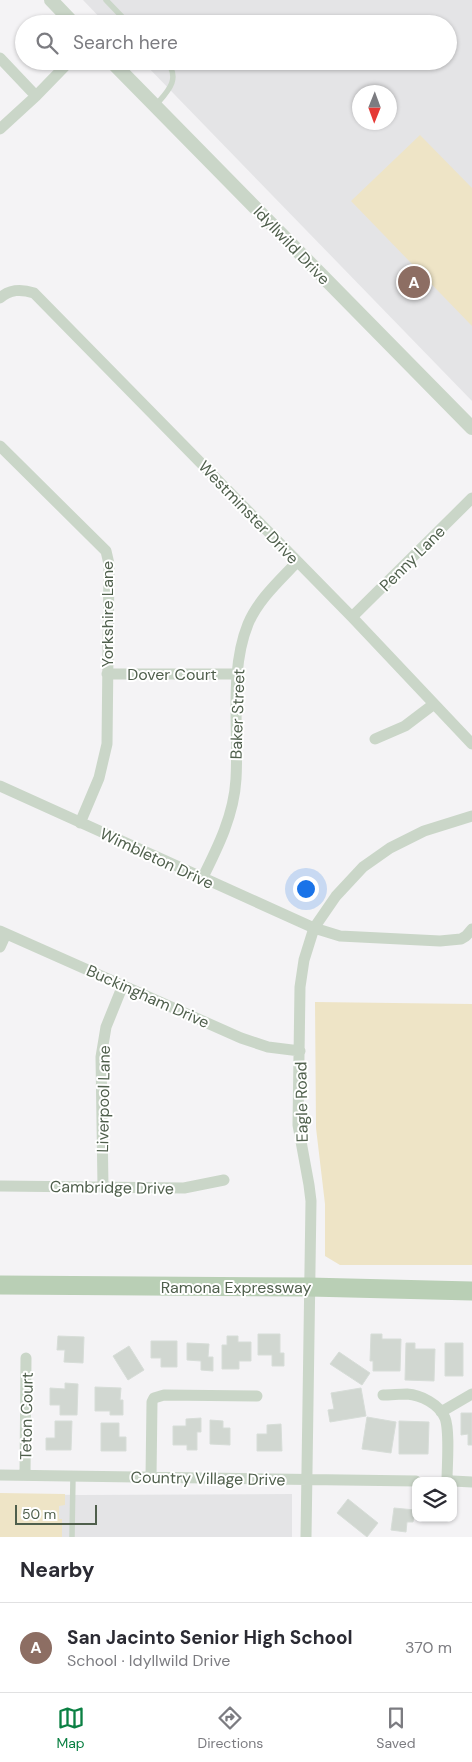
<!DOCTYPE html>
<html lang="en">
<head>
<meta charset="utf-8">
<style>
	:root { --surface:#fff; --page:#f7f7f7; --text:#2b2b33; --muted:#7c7c81; --line:#e1e1e2; --accent:#0b8043 }
	body { margin:0; font-family:"DM Sans",sans-serif; background:var(--page); color:var(--text) }
	.controls { position:absolute; right:15px; bottom:15px; display:grid; overflow:hidden; border-radius:10px; box-shadow:0 1px 4px #0004 }
	.controls button { width:45px; height:45px; display:grid; place-items:center; padding:0; border:0; border-bottom:1px solid var(--line); background:var(--surface); color:var(--text); font:25px sans-serif }
	.compass { position:absolute; left:352px; top:85px; width:45px; height:45px; border-radius:50%; background:var(--surface); box-shadow:0 1px 4px #0004; rotate:181deg }
	.scale { position:absolute; left:15px; bottom:12px; width:82px; box-sizing:border-box; padding-left:5px; border:2px solid #4f5f4c; border-top:0; font-size:14px; line-height:18px; white-space:nowrap; color:#4f5f4c; -webkit-text-stroke:4px #fff; paint-order:stroke }
	.you { position:absolute; left:305px; top:888px; width:18px; height:18px; margin:-12px; border:4px solid #fff; border-radius:50%; background:#1a73e8; box-shadow:0 0 0 8px #1a73e833 }
	.badge { display:grid; place-items:center; width:32px; height:32px; border-radius:50%; background:var(--accent); color:#fff; font-size:16px; font-weight:700 }
	.pin { position:absolute; translate:-50% -50%; border:2px solid #fff; box-shadow:0 1px 5px #0006 }
	.list { margin:0; padding:0; list-style:none }
	h2 { display:flex; justify-content:space-between; align-items:center; height:65px; margin:0; padding:0 20px; font-size:21px }
	h2 small { font-size:16px; font-weight:400; color:var(--muted) }
	.list li { display:grid; grid-template-columns:32px 1fr auto; gap:15px; align-items:center; box-sizing:border-box; height:90px; padding:0 20px; border-top:1px solid var(--line) }
	.list b { display:block; font-size:19px; white-space:nowrap }
	.list p { margin:0; font-size:16px; white-space:nowrap; color:var(--muted) }
	.list em { font-size:16px; font-style:normal; color:var(--muted) }
	.icon { flex:none; width:28px; height:28px; fill:none; stroke:currentColor; stroke-width:2; stroke-linecap:round; stroke-linejoin:round }
	.map { position:relative; flex:none; width:472px; height:1537px; overflow:hidden }
	.search { position:absolute; background:var(--surface); box-shadow:0 1px 4px #0004; left:15px; right:15px; top:15px; height:55px; display:flex; align-items:center; gap:12px; box-sizing:border-box; padding:0 18px; border-radius:28px; color:var(--muted); font-size:19px }
	.sheet { height:155px; background:var(--surface) }
	nav { display:flex; justify-content:space-around; align-items:center; box-sizing:border-box; height:70px; border-top:1px solid var(--line); background:var(--surface); font-size:14px; color:var(--muted) }
	nav a { display:grid; justify-items:center; gap:2px }
	nav .on { color:var(--accent) }
	.map>svg:first-child { display:block }
	.education { fill:#e4e4e6; fill-rule:evenodd }
	.green { fill:#eee4c6 }
	.building { fill:#d1d7d1; stroke:#d7ddd8 }
	.lines { fill:none; stroke-linecap:round; stroke-linejoin:round }
	.service { stroke:#cad6c8; stroke-width:5.5 }
	.minor { stroke:#cad6c8; stroke-width:11 }
	.tertiary { stroke:#cad6c8; stroke-width:14 }
	.primary { stroke:#b9cfb5; stroke-width:19 }
	.labels { text-anchor:middle; stroke-width:4; stroke-linejoin:round; paint-order:stroke }
	.street-label { font-size:16px; fill:#4f5f4c; stroke:#fff }
</style>
</head>
<body>
<div class="map">
<svg width="472" height="1537" viewBox="0 0 472 1537">
	<rect width="100%" height="100%" fill="#f4f3f5"/>
	<path class="education" d="M83 0H472V401L142 61H448V24H106ZM360 92H390V122H360Z
		M0 1494 80 1495 292 1494V1537H0Z"/>
	<path class="green" d="M420 135 472 188V326L351 201Z
		M315 1002 472 1004V1265H340L325 1256V1204L316 1128Z
		M0 1493 65 1494V1505L59 1506V1519H62V1537H0Z"/>
	<path class="building" d="M258 1334H280V1353H284V1366H272V1355H258Z
		M371 1334H382V1339H401L400 1371H373V1361H370Z
		M58 1336 84 1337 83 1363 64 1362 65 1350H57Z
		M227 1336H238V1342H251V1361H239V1369H222V1345H227Z
		M151 1341H177V1367H161V1358H151Z
		M187 1343 209 1344 208 1357H213V1371L201 1370V1361L187 1360Z
		M406 1343H415V1349H435L434 1381 405 1380Z
		M445 1343H463V1376H445Z
		M129 1346 144 1370 128 1380 113 1356Z
		M339 1352 370 1373 362 1385 330 1364Z
		M65 1383 78 1384 77 1415H60V1405H50V1388L65 1389Z
		M95 1387 121 1388 120 1400H123V1415H110V1411H95Z
		M361 1388 366 1416 330 1422 328 1410 334 1409 331 1393Z
		M461 1413H472V1445H468V1434L461 1435Z
		M367 1417 396 1422 391 1453 362 1449Z
		M201 1418V1432H197V1450H187V1445H173V1426H186V1419Z
		M210 1420 223 1421V1428H230V1445L210 1444Z
		M55 1421H72L71 1450H46V1438H55Z
		M399 1421 429 1422 428 1454H399Z
		M101 1423H119V1437H126V1451H101Z
		M281 1424 282 1451H257V1434H267V1425Z
		M348 1499 378 1523 367 1537 337 1513Z
		M394 1508 415 1510 413 1522H407L406 1532 391 1530Z"/>
	<g class="lines">
		<path class="service" d="M106 0 129 24
			M155 106C167 92 182 79 166 61
			M72 1537 73 1476"/>
		<path class="minor" d="M0 58 36 96
			M0 129 36 96 70 61
			M0 298C10 289 21 289 34 293L352 617 472 744
			M0 446 106 551 109 564 107 744 99 778 80 823
			M352 617 472 498
			M107 674H238
			M375 739 405 726 434 704
			M0 786 314 928 340 936 440 941 461 939 466 936 472 929
			M202 879C218 847 234 815 236 779 239 729 229 671 248 624 258 600 279 581 297 562
			M0 931 241 1038 268 1047 300 1051
			M0 947 6 934
			M0 1186 184 1188 224 1180
			M103 1186 101 1057 106 1027 123 985
			M383 1395C391 1395 399 1394 407 1394 421 1395 439 1404 445 1418 450 1431 447 1466 447 1481
			M441 1412 472 1394
			M0 1475 416 1481
			M25 1475 26 1358
			M151 1477 152 1402 154 1398 164 1395 257 1396
			M453 1481 472 1482
			M306 1537 311 1201 309 1185 298 1125 300 987 304 960 314 928 336 896 363 867 390 848 424 831 472 816"/>
		<path class="tertiary" d="M51 0 74 24
			M111 61 472 428"/>
		<path class="primary" d="M0 1285 309 1287 472 1291"/>
	</g>
	<g class="labels">
		<g class="street-label">
			<text transform="translate(292 245) rotate(46)" y="6">Idyllwild Drive</text>
			<text transform="translate(249 512) rotate(46)" y="6">Westminster Drive</text>
			<text transform="translate(412 558) rotate(-45)" y="6">Penny Lane</text>
			<text transform="translate(107 614) rotate(-90)" y="6">Yorkshire Lane</text>
			<text x="172" y="680">Dover Court</text>
			<text transform="translate(237 714) rotate(-88)" y="6">Baker Street</text>
			<text transform="translate(157 858) rotate(25)" y="6">Wimbleton Drive</text>
			<text transform="translate(148 996) rotate(24)" y="6">Buckingham Drive</text>
			<text transform="translate(103 1099) rotate(-89)" y="6">Liverpool Lane</text>
			<text transform="translate(301 1102) rotate(-91)" y="6">Eagle Road</text>
			<text transform="translate(112 1187) rotate(1)" y="6">Cambridge Drive</text>
			<text x="236" y="1293">Ramona Expressway</text>
			<text transform="translate(26 1416) rotate(-89)" y="6">Teton Court</text>
			<text transform="translate(208 1478) rotate(1)" y="6">Country Village Drive</text>
		</g>
	</g>
</svg>
<div class="controls">
<button><svg class="icon" aria-label="layers" viewBox="0 0 24 24"><path d="M12 4l9 5-9 5-9-5zM3 14l9 5 9-5"/></svg></button>
</div>
<svg class="compass" viewBox="-18 -18 36 36"><path d="M0-13l5 13h-10z" fill="#e53935"/><path d="M0 13l5-13h-10z" fill="#7c7c81"/></svg>
<div class="scale">50 m</div>
<div class="you"></div>
<div class="pin badge" style="left:414px;top:282px;background:#8d6e63">A</div>
<div class="search"><svg class="icon" aria-label="search" viewBox="0 0 24 24"><circle cx="10" cy="10" r="6"/><path d="M15 15l6 6"/></svg>Search here</div>
</div>
<section class="sheet">
<h2>Nearby<small></small></h2>
<ul class="list">
<li><span class="badge" style="background:#8d6e63">A</span><div><b>San Jacinto Senior High School</b><p>School · Idyllwild Drive</p></div><em>370 m</em></li>
</ul>
</section>
<nav>
<a class="on"><svg class="icon" aria-label="map" viewBox="0 0 24 24"><path d="M3 6l6-2 6 2 6-2v14l-6 2-6-2-6 2zM9 4v14M15 6v14"/></svg>Map</a>
<a><svg class="icon" aria-label="directions" viewBox="0 0 24 24"><path d="M12 3l9 9-9 9-9-9zM9 14v-3h6M13 9l2 2-2 2"/></svg>Directions</a>
<a><svg class="icon" aria-label="saved" viewBox="0 0 24 24"><path d="M7 4h10v16l-5-4-5 4z"/></svg>Saved</a>
</nav>
</body>
</html>
